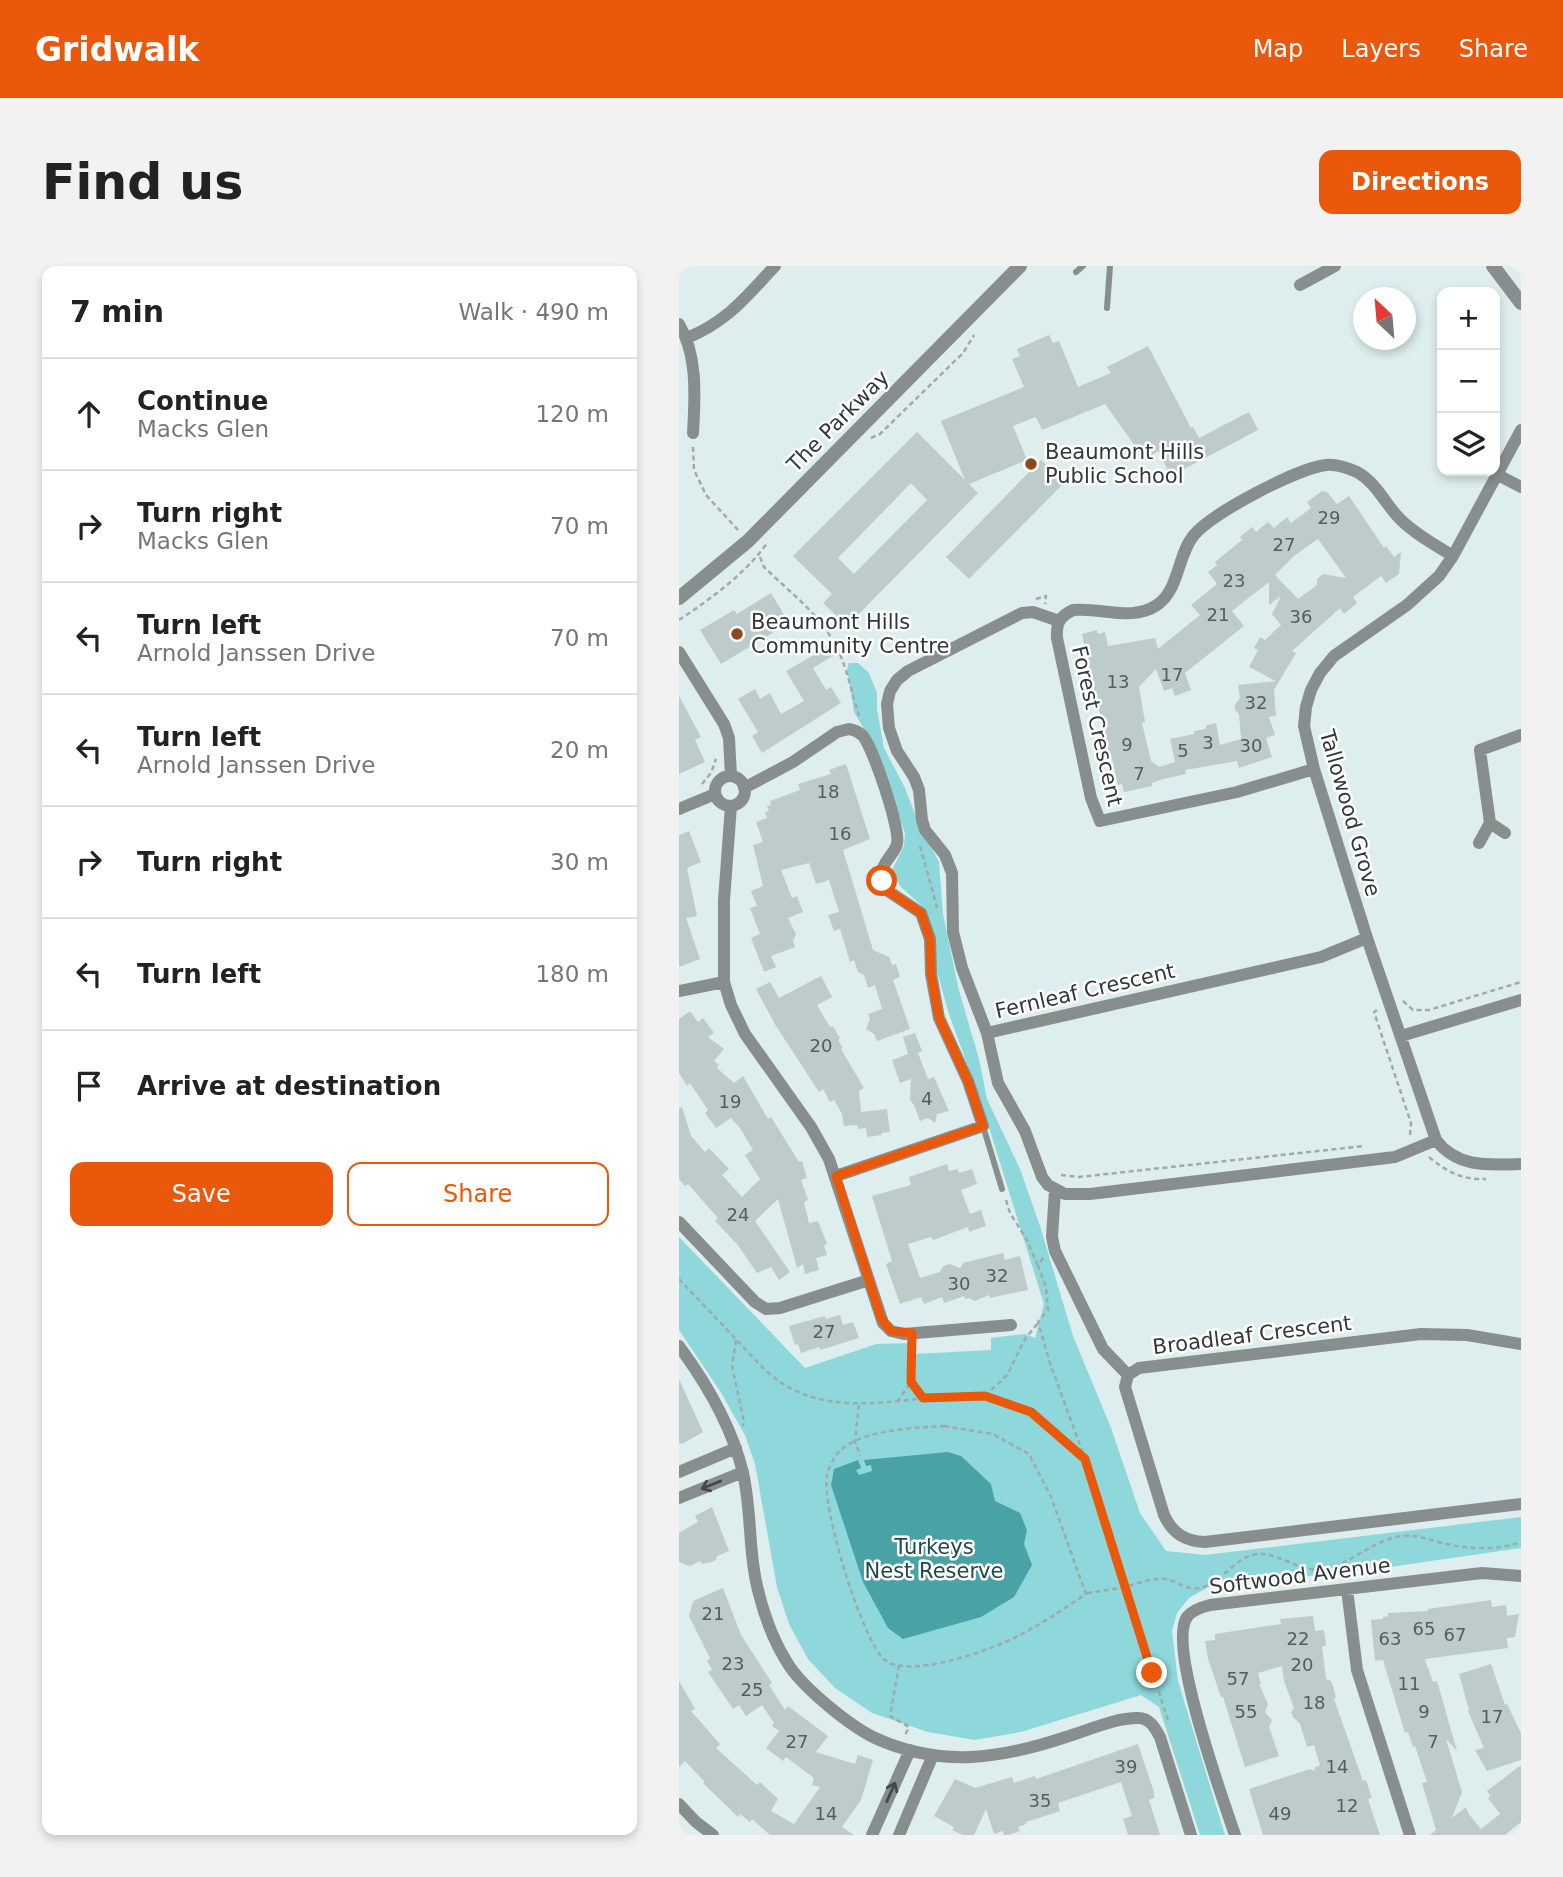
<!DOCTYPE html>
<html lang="en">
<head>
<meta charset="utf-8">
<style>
	:root { --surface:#fff; --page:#f2f2f2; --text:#222; --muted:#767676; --line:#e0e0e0; --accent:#ea580c }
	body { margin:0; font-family:"DejaVu Sans",sans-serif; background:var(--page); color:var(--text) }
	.controls { position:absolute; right:21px; top:21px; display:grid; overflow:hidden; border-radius:14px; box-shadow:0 4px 10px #0003 }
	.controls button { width:63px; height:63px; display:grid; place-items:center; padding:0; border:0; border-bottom:2px solid var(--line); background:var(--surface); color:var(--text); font:35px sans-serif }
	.compass { position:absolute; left:674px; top:21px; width:63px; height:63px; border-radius:50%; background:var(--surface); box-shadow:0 4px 10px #0003; rotate:334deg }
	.stop { position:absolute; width:21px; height:21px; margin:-16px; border:5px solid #ea580c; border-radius:50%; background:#fff }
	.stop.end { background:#ea580c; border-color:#fff; box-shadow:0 2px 7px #0008 }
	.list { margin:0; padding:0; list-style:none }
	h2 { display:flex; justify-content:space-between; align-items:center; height:91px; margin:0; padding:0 28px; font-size:30px }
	h2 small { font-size:23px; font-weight:400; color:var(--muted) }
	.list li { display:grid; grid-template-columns:46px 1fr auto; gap:21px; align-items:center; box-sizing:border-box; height:112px; padding:0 28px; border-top:2px solid var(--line) }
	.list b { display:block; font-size:26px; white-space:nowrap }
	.list p { margin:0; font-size:23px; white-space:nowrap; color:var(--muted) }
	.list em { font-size:23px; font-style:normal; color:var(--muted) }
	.actions { display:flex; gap:14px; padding:21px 28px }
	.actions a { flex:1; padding:16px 0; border:2px solid var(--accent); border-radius:14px; text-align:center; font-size:24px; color:var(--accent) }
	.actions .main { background:var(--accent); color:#fff }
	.icon { flex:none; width:38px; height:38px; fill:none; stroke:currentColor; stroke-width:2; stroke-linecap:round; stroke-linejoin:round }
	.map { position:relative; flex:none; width:842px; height:1569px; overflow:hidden; border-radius:14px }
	header { display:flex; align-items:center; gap:42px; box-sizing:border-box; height:98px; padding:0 35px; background:var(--accent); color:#fff }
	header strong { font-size:33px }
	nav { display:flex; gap:38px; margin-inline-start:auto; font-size:24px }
	.intro { display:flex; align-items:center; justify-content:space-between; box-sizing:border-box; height:168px; padding:0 42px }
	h1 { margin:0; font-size:49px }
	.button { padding:18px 32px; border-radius:14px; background:var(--accent); color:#fff; font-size:24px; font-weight:700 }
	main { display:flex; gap:42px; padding:0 42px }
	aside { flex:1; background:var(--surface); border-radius:14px; box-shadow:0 4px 10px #0003 }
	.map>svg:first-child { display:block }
	.green { fill:#8ed8db }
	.water { fill:#49a2a6 }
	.building { fill:#bdcbcb; fill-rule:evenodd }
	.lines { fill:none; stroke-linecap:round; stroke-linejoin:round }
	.path { stroke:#9faaaa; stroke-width:2.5; stroke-dasharray:5 3.5; stroke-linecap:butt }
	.service { stroke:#888e8e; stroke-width:6 }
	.minor { stroke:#888e8e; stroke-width:12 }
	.tertiary { stroke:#888e8e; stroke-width:14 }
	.oneway { stroke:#434849 }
	.route { stroke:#ea580c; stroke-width:9 }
	.poi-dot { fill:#8d481e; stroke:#fff; stroke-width:2.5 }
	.labels { text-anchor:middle; stroke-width:5; stroke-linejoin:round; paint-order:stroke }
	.number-label { font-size:18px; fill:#555c5d }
	.street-label { font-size:21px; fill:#323738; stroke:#fff }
	.poi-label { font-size:21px; fill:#323738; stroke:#fff; text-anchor:start }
	.park-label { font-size:21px; fill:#20494b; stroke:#fff }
</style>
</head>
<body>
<header>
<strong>Gridwalk</strong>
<nav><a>Map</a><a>Layers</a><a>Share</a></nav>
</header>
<div class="intro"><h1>Find us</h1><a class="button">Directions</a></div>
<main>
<aside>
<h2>7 min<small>Walk · 490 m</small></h2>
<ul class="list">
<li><svg class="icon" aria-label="ahead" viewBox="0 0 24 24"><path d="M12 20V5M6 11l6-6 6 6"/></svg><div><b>Continue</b><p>Macks Glen</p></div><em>120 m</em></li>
<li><svg class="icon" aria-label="right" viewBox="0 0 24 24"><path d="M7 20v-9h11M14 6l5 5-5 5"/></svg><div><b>Turn right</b><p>Macks Glen</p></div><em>70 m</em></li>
<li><svg class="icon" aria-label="left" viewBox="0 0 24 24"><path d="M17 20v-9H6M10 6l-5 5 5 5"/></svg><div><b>Turn left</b><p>Arnold Janssen Drive</p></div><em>70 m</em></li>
<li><svg class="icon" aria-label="left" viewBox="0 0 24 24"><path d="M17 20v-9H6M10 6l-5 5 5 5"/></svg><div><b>Turn left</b><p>Arnold Janssen Drive</p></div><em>20 m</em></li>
<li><svg class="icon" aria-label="right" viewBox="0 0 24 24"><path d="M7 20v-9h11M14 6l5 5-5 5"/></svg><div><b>Turn right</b></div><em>30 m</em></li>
<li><svg class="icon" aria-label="left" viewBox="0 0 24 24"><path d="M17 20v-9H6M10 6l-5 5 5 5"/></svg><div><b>Turn left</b></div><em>180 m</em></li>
<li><svg class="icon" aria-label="arrive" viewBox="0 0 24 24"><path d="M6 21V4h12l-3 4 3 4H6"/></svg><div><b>Arrive at destination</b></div></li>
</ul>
<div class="actions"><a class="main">Save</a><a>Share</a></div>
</aside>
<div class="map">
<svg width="842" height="1569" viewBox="0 0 842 1569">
	<rect width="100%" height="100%" fill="#deeded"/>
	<path class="green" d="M170 397H179L190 407 198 427V443L205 482 226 522 239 556 260 596 264 648 279 721 300 793 308 833 341 903 361 960 394 1070 432 1162 461 1247 487 1285 526 1289 842 1251V1282L663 1308 540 1315 510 1332 498 1347 493 1365 499 1415 546 1569H521L480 1441 462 1429 342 1466 296 1474 249 1466 193 1447 156 1422 129 1393 110 1358 98 1321 76 1198 66 1169 41 1125 0 1064V971L126 1102 197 1078 234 1077 236 1088 312 1084V1072L346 1068 356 1072 365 1038 303 839 270 748 258 706 250 655 245 642 221 620 212 606 225 580 226 567 194 478 175 446 168 403Z"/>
	<path class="water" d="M269 1186 282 1190 312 1218 316 1235 341 1247 348 1264 345 1278 353 1299 335 1331 302 1351 224 1373 209 1362 184 1316 152 1219 155 1203 179 1194 182 1202 177 1204 180 1209 193 1205 192 1199 187 1200 185 1194Z"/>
	<path class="building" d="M370 69 374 77 380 75 399 121 432 107 428 101 469 80 512 162 514 161 520 172 570 146 579 164 492 210 479 185 466 194 426 138 363 164 357 151 334 160 348 194 290 218 299 227 168 360 144 337 153 328 114 290 238 166 286 214 262 155 345 121 333 93 341 90 338 83ZM232 217 248 234 175 308 159 292Z
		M362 194 386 216 290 313 267 291Z
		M643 225 648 226 658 238 670 230 705 282 707 280 715 291 722 286 720 308 707 317 702 310 674 331 678 337 665 348 661 342 613 385 617 387 595 424 597 450 590 451 596 469 587 472 593 491 560 502 558 495 506 504 507 508 484 513 473 517V520L445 526 443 518 439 519 432 489H430L403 368 418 364 419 368 426 366 429 380 476 372 479 383 521 349 512 339 538 318 529 306 538 299 536 296 563 274 561 271 573 261 577 266 589 256 595 262 608 251 612 257 632 242 628 236ZM639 273 667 312 644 308 638 313V319L619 333 596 309 616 289ZM590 316V339L602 330 593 348 602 359 586 374 581 371 575 382 579 384 570 401 597 415 559 419 561 432 556 439V444L560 448 562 473 541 479 537 457 528 459 526 463 515 465V468L491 473 496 496 480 501 472 495 463 457 466 456 460 421 477 403 485 425 493 422 496 430 512 424 506 407 565 360 553 345Z
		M92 327 110 357 42 398 21 364 55 344 58 348Z
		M146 377 155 389 134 402 147 424 152 421 162 437 83 487 73 470 79 466 59 433 76 423 81 433 91 427 102 448 125 435 107 405 135 389 133 385Z
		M0 430 22 471 16 474 26 496 0 508Z
		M167 498 191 573 164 584 194 684 210 691 213 699 217 698 221 711 214 714 231 763 198 775 195 768 187 763 191 753 189 748 203 743 196 719 189 722 185 709 179 706 175 694 171 696 161 663 155 665 149 649 160 646 150 614 137 618 130 597 102 604 113 632 118 630 124 646 109 652 117 668 114 675 116 681 92 690 97 701 85 706 72 672 81 668 71 642 78 640 72 625 84 620 74 579 84 576 77 556 88 552 86 546 90 545 88 540 92 539 91 535 121 524 119 518 152 508 150 504Z
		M10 565 22 596 8 602 18 650 7 652 21 693 0 701V569Z
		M142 710 153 731 138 739 151 761 154 760 161 772 159 774 164 782 162 783 185 822 180 825 182 846 208 843 211 866 202 867 203 869 188 871 187 862 179 863 178 859 165 860 163 848 155 834 151 836 144 823 140 826 97 760 77 723 91 716 100 732Z
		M11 745 19 756 24 752 35 767 29 771 45 783 35 795 40 799 38 802 55 817 64 810 89 853 92 851 120 896 123 895 128 912 122 914 129 934 125 936 130 957 139 955 148 978 145 979 148 989 137 992 140 1004 126 1008 124 998 118 1002 99 933 76 955 111 1006 100 1014 92 1001 78 1007 58 978 36 955 39 952 9 918 6 920 0 913V842L3 841 12 870 26 886 30 882 50 903 43 909 63 931 81 913 66 889 74 884 61 862 52 852 37 862 26 847 29 844 11 817 8 820 0 807V753Z
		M236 767 243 785 239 787 249 813 255 811 270 845 258 848 256 857 249 852 241 855 235 839 231 834 232 813 221 817 213 794 229 788 224 771Z
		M268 898 270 905 279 903 280 907 293 903 298 918 282 924 291 948 302 944 307 960 290 966 289 961 254 974 252 971 229 978 241 1012 261 1006 264 1000 271 998 281 1002 284 997 324 987 326 994 341 990 349 1024 311 1032 310 1029 296 1035 290 1032 286 1033 285 1030 265 1037 263 1031 245 1038 242 1031 221 1038 207 998 213 995 193 930 232 919 230 911Z
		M161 1049 164 1059 174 1056 180 1072 141 1084 140 1081 122 1087 119 1078 116 1079 110 1060 146 1050 147 1053Z
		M0 1113 24 1166 3 1178 0 1177Z
		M33 1241 50 1285 38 1290 37 1294 32 1296 23 1298 21 1295 11 1300 0 1296V1267L19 1256 16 1250Z
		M44 1322 62 1369 93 1417 90 1419 106 1444 109 1440 149 1470 137 1486 176 1498 179 1489 194 1494 182 1534 163 1561 175 1569H91L73 1553 71 1556 61 1548 59 1551 24 1517 26 1516 6 1495 0 1501V1415L16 1443 12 1445 41 1478 37 1482 78 1519 81 1516 99 1533 92 1545 115 1558 141 1521 133 1519 135 1512 107 1491 104 1495 87 1482 100 1465 93 1460 95 1457 83 1439 67 1450 60 1439 54 1443 29 1406 33 1404 28 1395 31 1392 10 1350 14 1335Z
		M812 1334 813 1341 827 1339 828 1350 840 1348 836 1371 828 1372 829 1382 746 1393 754 1416 758 1415 778 1485 767 1473 783 1526 773 1552 787 1541 789 1547 802 1563 821 1548 809 1532 811 1530 808 1525 842 1499V1556L826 1569H751L757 1564 743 1517 748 1516 736 1480 734 1481 729 1466 726 1467 704 1394 696 1395 692 1354 704 1353V1351L709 1350V1347L749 1345V1343Z
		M634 1350 636 1365 645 1364 647 1380H643L647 1413 652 1415 654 1420 657 1432 655 1433 684 1515 687 1514 693 1532 689 1533 701 1569H584L570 1523 631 1503 636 1505 635 1502 641 1499 635 1479 628 1481 621 1458 614 1451 612 1446 615 1442 605 1415 603 1400 579 1407 582 1418H580L589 1438 586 1446 593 1454 590 1461 600 1490 566 1501 544 1431H542L529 1393 526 1375 536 1374V1368L602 1358 601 1353Z
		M812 1398 826 1439 828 1438 842 1467V1494L808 1505 796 1484 805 1482 789 1445 790 1444 780 1408Z
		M459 1478 475 1526V1532L470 1534 481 1569H449L444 1553 453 1550 442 1516 379 1537 381 1545 347 1556V1558L339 1561 341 1565 329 1569H325L324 1565 315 1568 307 1543 295 1569H284L273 1564 275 1561 255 1550 276 1513 296 1522 333 1511 335 1517 356 1510 357 1513Z"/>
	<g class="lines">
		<path class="path" d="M192 172 201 168 284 87 295 69
			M14 181 15 204 27 229 59 264
			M81 291 85 301C107 323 137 345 153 373 167 395 172 425 180 450
			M357 333 367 330 366 338
			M0 354C33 332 66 308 89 276
			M23 518 32 507 37 493
			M241 580 259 645
			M724 735 734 744H750L842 716
			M698 744 695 746 732 857 731 869
			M750 891C768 906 783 914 807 913
			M382 909 400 911 685 880
			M327 934 331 947 348 974 359 1000
			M364 992 359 1000 367 1021 369 1044 359 1056 371 1097 406 1193 490 1458
			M0 1013C18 1032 37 1052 55 1071 74 1091 90 1112 115 1124 193 1161 276 1105 351 1145 369 1155 389 1177 404 1191
			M57 1074 53 1100 65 1156 64 1160
			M232 1081V1116L244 1132
			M306 1130 328 1109 346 1073 359 1057
			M218 1136 232 1116
			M180 1139 176 1175 181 1190
			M265 1160 314 1168 350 1188 372 1231 407 1328C383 1344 360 1360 335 1372 309 1385 232 1412 207 1395 184 1379 142 1240 148 1210 149 1202 156 1188 163 1183 187 1163 235 1162 265 1160Z
			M408 1327C420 1325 432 1324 444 1321 456 1319 468 1313 481 1313 496 1311 504 1325 520 1322 544 1318 554 1291 578 1288 599 1285 624 1310 650 1302 674 1295 692 1277 717 1271 735 1267 747 1273 763 1277 789 1283 817 1285 842 1276
			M220 1399 211 1450 230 1461 225 1471"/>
		<path class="service" d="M397 6 404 0
			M428 42 431 0
			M304 860 323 923"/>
		<path class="minor" d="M621 19 656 0
			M0 58C19 90 16 131 14 167
			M8 72C49 55 67 31 96 0
			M842 164 774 290 760 310 728 339 655 390 641 407 632 424 627 441 625 460 635 503 688 672 757 874C778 902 810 899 842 898
			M819 209 842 221
			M0 386 45 458 50 472 52 510
			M635 503 558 526 421 555 412 532 378 372C377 357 381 350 394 344 422 341 453 356 478 339 501 323 498 289 515 269 533 247 619 202 647 199 657 198 669 202 678 206 698 217 706 238 721 253 736 268 756 279 774 290
			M36 525a15 15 0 1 1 30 0a15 15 0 1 1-30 0Z
			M65 522 114 496 158 466 170 463C176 464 180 466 184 470 194 482 222 564 218 578 215 589 204 594 201 611L209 625 242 647 251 673 252 708 260 752 289 815 304 860 157 910
			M52 540 45 634V716L52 739 66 768 132 861 150 893 204 1057 212 1065 225 1068 332 1059
			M0 543 36 528
			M811 557 801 484 842 469
			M800 577 811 557 826 567
			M688 672 642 691 308 767 319 817 346 865 363 911 369 919 386 928H411L716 891 757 874
			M0 725 45 716
			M308 767 283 702 274 666 273 607 266 589 246 564 243 554 240 524 235 511 218 485 210 462 208 438 211 425 218 414 229 405 343 347 354 346 380 355
			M722 770 842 734
			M376 924 373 971 376 985 424 1083 449 1109
			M0 956 76 1036 87 1043 101 1042 190 1014
			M842 1078 788 1069 742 1068 460 1102 449 1109 446 1121 485 1249C494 1268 506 1275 526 1276L842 1238
			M0 1080C28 1118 53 1160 64 1207 73 1246 69 1288 80 1328 86 1352 97 1380 111 1401 127 1424 171 1460 196 1472 262 1502 321 1493 387 1471 410 1464 435 1452 459 1452 471 1452 476 1462 481 1471L512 1569
			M0 1206 57 1182
			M0 1232 64 1206
			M668 1323 678 1404 731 1569
			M0 1538 17 1556 34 1569
			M193 1569 231 1484
			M220 1569 254 1489
			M556 1569C544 1533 488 1380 508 1351 513 1344 523 1341 531 1339L803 1307 842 1310"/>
		<path class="tertiary" d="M814 0 842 37
			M0 332 69 275 341 0"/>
	</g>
	<defs><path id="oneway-shaft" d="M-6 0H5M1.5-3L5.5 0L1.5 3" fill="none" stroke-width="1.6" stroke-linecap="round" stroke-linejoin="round" transform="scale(1.75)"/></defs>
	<g class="oneway">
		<use href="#oneway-shaft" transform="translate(32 1219) rotate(158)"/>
		<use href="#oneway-shaft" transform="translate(212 1526) rotate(-66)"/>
	</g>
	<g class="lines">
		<path class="route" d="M203 615 209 625 242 647 251 673 252 708 260 752 289 815 304 860 157 910 202 1052 212 1065 233 1067 232 1116 244 1132 306 1130 352 1146 406 1193 473 1407"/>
	</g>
	<g class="poi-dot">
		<circle cx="352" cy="198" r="7"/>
		<circle cx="58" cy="368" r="7"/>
	</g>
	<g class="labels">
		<g class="number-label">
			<text x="650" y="258">29</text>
			<text x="605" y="285">27</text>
			<text x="555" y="321">23</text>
			<text x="539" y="355">21</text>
			<text x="622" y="357">36</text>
			<text x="493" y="415">17</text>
			<text x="439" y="422">13</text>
			<text x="577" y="443">32</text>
			<text x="529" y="483">3</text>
			<text x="448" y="485">9</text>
			<text x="572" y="486">30</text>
			<text x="504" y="491">5</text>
			<text x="460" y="514">7</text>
			<text x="149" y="532">18</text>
			<text x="161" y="574">16</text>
			<text x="142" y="786">20</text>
			<text x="248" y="839">4</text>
			<text x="51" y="842">19</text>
			<text x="59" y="955">24</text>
			<text x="318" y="1016">32</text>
			<text x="280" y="1024">30</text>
			<text x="145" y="1072">27</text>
			<text x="34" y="1354">21</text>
			<text x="745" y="1369">65</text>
			<text x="776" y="1375">67</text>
			<text x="619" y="1379">22</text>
			<text x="711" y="1379">63</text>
			<text x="54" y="1404">23</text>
			<text x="623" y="1405">20</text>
			<text x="559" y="1419">57</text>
			<text x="730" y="1424">11</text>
			<text x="73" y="1430">25</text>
			<text x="635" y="1443">18</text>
			<text x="567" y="1452">55</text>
			<text x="745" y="1452">9</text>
			<text x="813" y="1457">17</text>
			<text x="118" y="1482">27</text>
			<text x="754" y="1482">7</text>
			<text x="447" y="1507">39</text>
			<text x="658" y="1507">14</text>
			<text x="361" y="1541">35</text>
			<text x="668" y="1546">12</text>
			<text x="147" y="1554">14</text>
			<text x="601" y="1554">49</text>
		</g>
		<g class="street-label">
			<text transform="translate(159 155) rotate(-45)" y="7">The Parkway</text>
			<text transform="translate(418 460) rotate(77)" y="7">Forest Crescent</text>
			<text transform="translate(671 547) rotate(74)" y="7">Tallowood Grove</text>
			<text transform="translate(406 725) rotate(-13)" y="7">Fernleaf Crescent</text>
			<text transform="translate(573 1069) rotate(-7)" y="7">Broadleaf Crescent</text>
			<text transform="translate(621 1310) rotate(-7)" y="7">Softwood Avenue</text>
		</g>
		<g class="poi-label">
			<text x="366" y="193">Beaumont Hills<tspan x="366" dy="24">Public School</tspan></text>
			<text x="72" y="363">Beaumont Hills<tspan x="72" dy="24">Community Centre</tspan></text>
		</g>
		<g class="park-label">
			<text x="255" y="1288">Turkeys<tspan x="255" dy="24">Nest Reserve</tspan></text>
		</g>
	</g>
</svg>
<div class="controls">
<button>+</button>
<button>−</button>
<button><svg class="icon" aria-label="layers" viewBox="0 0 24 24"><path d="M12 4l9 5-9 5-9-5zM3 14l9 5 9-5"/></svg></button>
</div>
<svg class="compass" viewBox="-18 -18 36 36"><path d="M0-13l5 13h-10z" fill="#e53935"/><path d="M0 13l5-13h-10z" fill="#767676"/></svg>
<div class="stop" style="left:203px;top:615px"></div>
<div class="stop end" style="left:473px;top:1407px"></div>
</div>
</main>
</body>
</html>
